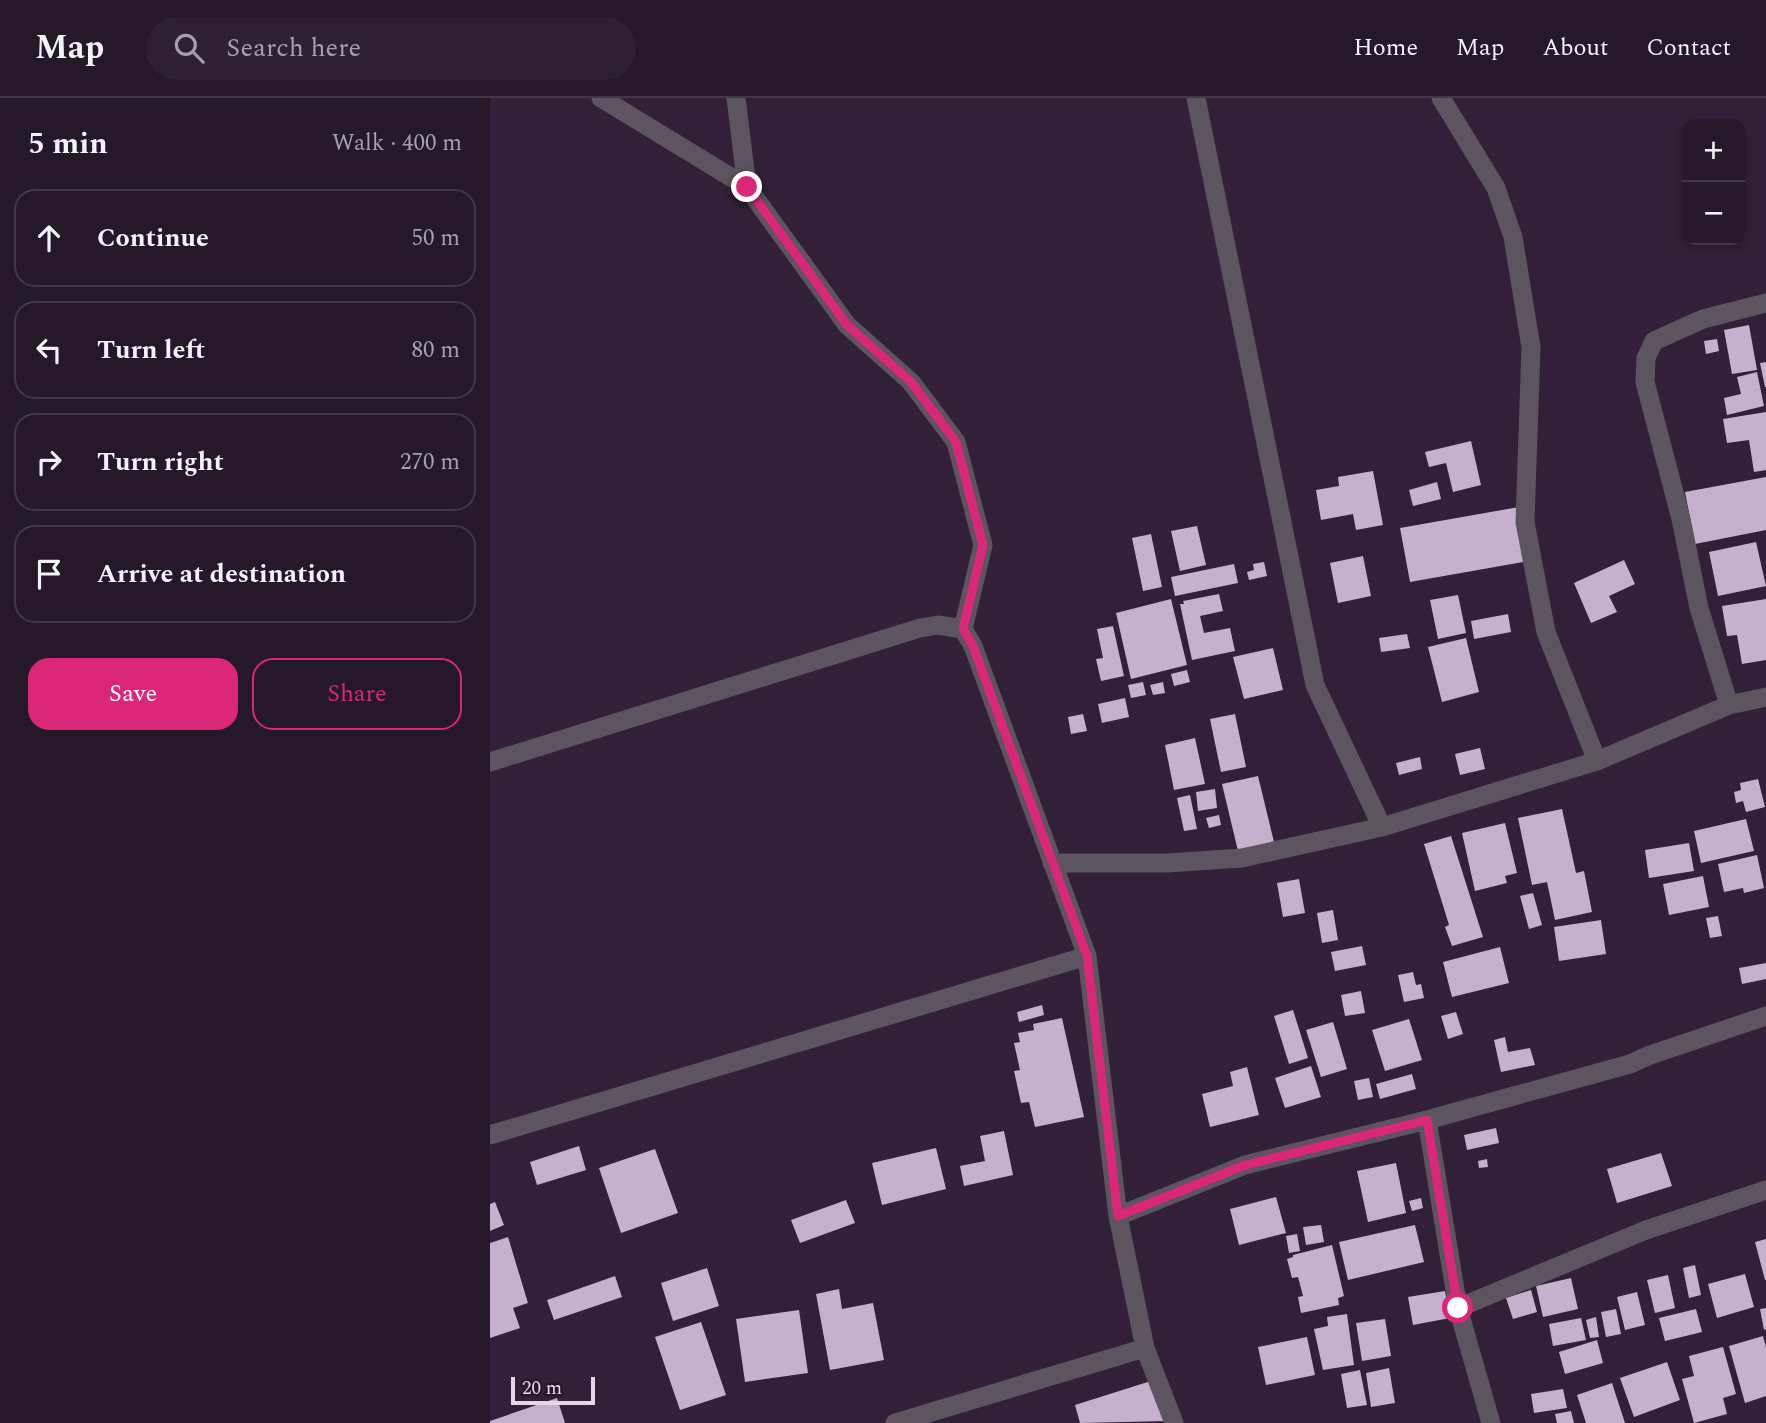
<!DOCTYPE html>
<html lang="en">
<head>
<meta charset="utf-8">
<style>
	:root { --surface:#251829; --page:#2d2131; --text:#f1f3f6; --muted:#a3a0a8; --line:#423746; --accent:#db2777 }
	body { margin:0; font-family:Spectral,serif; background:var(--page); color:var(--text) }
	.controls { position:absolute; right:21px; top:21px; display:grid; overflow:hidden; border-radius:14px; box-shadow:0 4px 10px #0003 }
	.controls button { width:63px; height:63px; display:grid; place-items:center; padding:0; border:0; border-bottom:2px solid var(--line); background:var(--surface); color:var(--text); font:35px sans-serif }
	.scale { position:absolute; left:21px; bottom:18px; width:84px; box-sizing:border-box; padding-left:7px; border:4px solid #e3d8e7; border-top:0; font-size:19px; line-height:24px; white-space:nowrap; color:#e3d8e7; -webkit-text-stroke:5px #27172c; paint-order:stroke }
	.stop { position:absolute; width:21px; height:21px; margin:-16px; border:5px solid #db2777; border-radius:50%; background:#fff }
	.stop.end { background:#db2777; border-color:#fff; box-shadow:0 2px 7px #0008 }
	.list { margin:0; padding:0; list-style:none }
	h2 { display:flex; justify-content:space-between; align-items:center; height:91px; margin:0; padding:0 28px; font-size:30px }
	h2 small { font-size:23px; font-weight:400; color:var(--muted) }
	.list li { display:grid; grid-template-columns:46px 1fr auto; gap:21px; align-items:center; box-sizing:border-box; height:98px; margin:0 14px 14px; padding:0 14px; border:2px solid var(--line); border-radius:21px }
	.list b { display:block; font-size:26px; white-space:nowrap }
	.list em { font-size:23px; font-style:normal; color:var(--muted) }
	.actions { display:flex; gap:14px; padding:21px 28px }
	.actions a { flex:1; padding:16px 0; border:2px solid var(--accent); border-radius:21px; text-align:center; font-size:24px; color:var(--accent) }
	.actions .main { background:var(--accent); color:#fff }
	.icon { flex:none; width:38px; height:38px; fill:none; stroke:currentColor; stroke-width:2; stroke-linecap:round; stroke-linejoin:round }
	.map { position:relative; flex:none; width:1276px; height:1325px; overflow:hidden }
	header { display:flex; align-items:center; gap:42px; box-sizing:border-box; height:98px; padding:0 35px; background:var(--surface); border-bottom:2px solid var(--line) }
	header strong { font-size:33px }
	nav { display:flex; gap:38px; margin-inline-start:auto; font-size:24px }
	.search { width:490px; height:63px; background:var(--page); display:flex; align-items:center; gap:18px; box-sizing:border-box; padding:0 24px; border-radius:38px; color:var(--muted); font-size:26px }
	main { display:flex }
	aside { flex:1; background:var(--surface) }
	.map>svg:first-child { display:block }
	.building { fill:#c5b1cd }
	.lines { fill:none; stroke-linecap:round; stroke-linejoin:round }
	.minor { stroke:#5c545f; stroke-width:19 }
	.route { stroke:#db2777; stroke-width:9 }
</style>
</head>
<body>
<header>
<strong>Map</strong>
<div class="search"><svg class="icon" aria-label="search" viewBox="0 0 24 24"><circle cx="10" cy="10" r="6"/><path d="M15 15l6 6"/></svg>Search here</div>
<nav><a>Home</a><a>Map</a><a>About</a><a>Contact</a></nav>
</header>
<main>
<aside>
<h2>5 min<small>Walk · 400 m</small></h2>
<ul class="list">
<li><svg class="icon" aria-label="ahead" viewBox="0 0 24 24"><path d="M12 20V5M6 11l6-6 6 6"/></svg><div><b>Continue</b></div><em>50 m</em></li>
<li><svg class="icon" aria-label="left" viewBox="0 0 24 24"><path d="M17 20v-9H6M10 6l-5 5 5 5"/></svg><div><b>Turn left</b></div><em>80 m</em></li>
<li><svg class="icon" aria-label="right" viewBox="0 0 24 24"><path d="M7 20v-9h11M14 6l5 5-5 5"/></svg><div><b>Turn right</b></div><em>270 m</em></li>
<li><svg class="icon" aria-label="arrive" viewBox="0 0 24 24"><path d="M6 21V4h12l-3 4 3 4H6"/></svg><div><b>Arrive at destination</b></div></li>
</ul>
<div class="actions"><a class="main">Save</a><a>Share</a></div>
</aside>
<div class="map">
<svg width="1276" height="1325" viewBox="0 0 1276 1325">
	<rect width="100%" height="100%" fill="#312037"/>
	<path class="building" d="M1259 227 1267 272 1242 276 1234 232Z
		M1227 241 1229 253 1216 256 1214 243Z
		M1276 264V289H1275L1270 265Z
		M1267 274 1274 308 1237 317 1234 300 1251 296 1247 279Z
		M1276 314V372L1264 374 1259 342 1237 345 1233 321Z
		M981 343 991 387 963 394 956 365 939 369 935 354Z
		M883 373 893 427 866 432 863 416 831 422 826 392 849 388 848 379Z
		M1276 379V432L1205 446 1195 394Z
		M947 384 951 401 923 408 919 392Z
		M1029 409 1039 463 920 484 910 430Z
		M707 428 716 467 690 473 681 433Z
		M661 436 672 489 653 493 642 440Z
		M1266 444 1276 488 1228 498 1219 454Z
		M873 458 881 498 848 505 840 465Z
		M1134 462 1145 486 1119 498 1127 514 1101 525 1084 485Z
		M774 464 777 478 759 482 757 474 764 472 763 466Z
		M744 466 748 485 685 498 681 479Z
		M729 496 733 513 710 518 714 535 740 530 745 553 702 562 690 506H694L693 503Z
		M968 497 976 535 948 541 940 502Z
		M681 501 697 567 641 581 626 515Z
		M1276 501V562L1252 566 1247 537 1237 538 1232 508Z
		M1018 516 1021 534 984 541 981 523Z
		M623 528 634 578 611 583 606 561 613 560 607 531Z
		M917 536 920 550 891 554 889 540Z
		M976 540 989 594 952 604 938 549Z
		M783 550 793 592 754 601 743 559Z
		M697 572 700 584 684 588 681 576Z
		M653 584 656 597 641 600 638 587Z
		M673 584 675 595 663 597 660 587Z
		M635 600 639 619 612 625 608 606Z
		M593 616 597 633 581 636 578 619Z
		M745 616 756 669 731 674 720 621Z
		M705 640 715 686 684 692 675 647Z
		M990 650 995 671 970 677 965 656Z
		M930 659 932 671 909 677 906 665Z
		M768 678 784 744 748 753 732 686Z
		M1268 681 1275 709 1256 714 1253 703 1246 705 1244 694 1251 692 1250 685Z
		M725 691 727 710 708 713 706 694Z
		M700 697 707 731 694 733 687 700Z
		M1072 711 1086 775 1094 773 1102 814 1065 822 1057 784 1042 787 1028 720Z
		M729 717 731 727 719 730 716 720Z
		M1256 721 1264 753 1211 765 1204 733Z
		M1015 725 1027 775 1015 778 1017 785 985 793 972 735Z
		M961 738 993 839 962 848 955 829 959 827 934 746Z
		M1199 745 1204 773 1159 780 1155 752Z
		M1267 757 1274 790 1254 795 1253 790 1234 794 1228 766Z
		M1213 778 1219 809 1179 817 1173 786Z
		M809 781 815 815 793 819 787 785Z
		M1043 795 1052 827 1039 831 1030 798Z
		M843 812 848 842 832 845 827 815Z
		M1228 818 1232 838 1220 840 1216 820Z
		M1111 822 1116 856 1069 863 1064 829Z
		M872 848 876 867 845 873 841 854Z
		M1010 849 1019 885 962 899 953 864Z
		M1276 865V881L1252 886 1249 870Z
		M923 874 926 887 931 886 934 900 914 904 908 877Z
		M871 893 875 915 855 918 851 897Z
		M552 907 554 917 529 924 527 914Z
		M803 912 818 960 799 966 784 918Z
		M966 914 973 936 958 941 951 918Z
		M572 920 594 1019 545 1029 539 1004 531 1005 524 973 530 972 524 945 530 944 528 935 544 932 543 926Z
		M919 921 932 962 895 973 882 932Z
		M843 924 857 971 831 979 816 932Z
		M1015 939 1018 954 1040 950 1045 967 1011 974 1004 942Z
		M821 968 831 999 795 1010 785 980Z
		M757 969 769 1017 720 1029 712 996 743 988 740 974Z
		M922 976 926 991 890 1001 886 986Z
		M879 980 883 999 868 1002 864 983Z
		M1006 1030 1009 1045 977 1052 974 1037Z
		M514 1033 523 1077 474 1088 470 1068 495 1063 490 1038Z
		M89 1048 96 1072 47 1087 40 1064Z
		M446 1050 456 1091 392 1107 382 1065Z
		M165 1051 188 1115 131 1135 109 1070Z
		M1171 1055 1182 1088 1127 1105 1117 1071Z
		M997 1061 998 1069 989 1070 988 1063Z
		M906 1065 916 1115 878 1124 867 1073Z
		M786 1099 796 1135 749 1147 740 1111Z
		M931 1100 933 1110 922 1113 919 1103Z
		M356 1102 365 1125 310 1145 301 1122Z
		M5 1104 14 1127 0 1133V1106Z
		M831 1127 834 1144 816 1147 813 1129Z
		M925 1127 934 1164 858 1182 849 1144Z
		M807 1136 810 1153 799 1155 796 1138Z
		M18 1139 38 1205 23 1210 30 1230 0 1240V1145Z
		M1276 1141V1182H1275L1265 1144Z
		M842 1147 854 1198 848 1200 849 1207 811 1215 808 1199 813 1198 808 1179 802 1180 797 1161 803 1159V1157Z
		M1205 1167 1211 1197 1199 1200 1193 1170Z
		M217 1170 229 1208 183 1223 171 1185Z
		M1255 1176 1264 1209 1227 1220 1218 1186Z
		M1178 1177 1185 1210 1165 1215 1157 1182Z
		M125 1178 132 1199 64 1222 57 1202Z
		M1081 1180 1088 1211 1053 1219 1046 1188Z
		M349 1191 352 1211 383 1205 394 1262 340 1272 326 1196Z
		M1041 1192 1047 1214 1023 1221 1016 1200Z
		M955 1193 960 1220 923 1227 918 1199Z
		M1147 1194 1155 1227 1135 1232 1127 1199Z
		M1276 1210V1231L1274 1232 1270 1211Z
		M1126 1211 1131 1236 1116 1239 1111 1214Z
		M1206 1211 1212 1234 1175 1243 1169 1220Z
		M309 1212 318 1275 255 1284 246 1221Z
		M857 1216 864 1267 833 1272 824 1231 838 1228 837 1219Z
		M1106 1219 1109 1239 1100 1240 1096 1222Z
		M1091 1220 1096 1242 1063 1248 1059 1226Z
		M895 1221 901 1258 872 1263 866 1225Z
		M211 1224 236 1297 190 1312 165 1239Z
		M1273 1238 1276 1249V1298L1255 1305 1239 1248Z
		M817 1239 825 1277 776 1287 768 1249Z
		M1107 1242 1113 1265 1075 1276 1069 1254Z
		M1233 1249 1246 1296 1233 1300 1237 1316 1204 1325 1192 1281 1204 1278 1199 1258Z
		M1177 1264 1190 1302 1144 1319 1130 1280Z
		M899 1270 905 1305 881 1309 876 1275Z
		M870 1272 877 1307 857 1310 851 1276Z
		M664 1282 677 1323 590 1325 585 1307Z
		M1122 1285 1135 1325H1096L1087 1297Z
		M1073 1291 1077 1310 1044 1315 1041 1296Z
		M67 1300 75 1325H0V1323Z
		M1081 1313 1084 1325H1067L1065 1316Z"/>
	<g class="lines">
		<path class="minor" d="M111 0 257 89
			M246 0 257 89 357 227 421 284 466 344 493 447 473 531
			M706 0 825 587 892 729
			M951 0 1006 90 1023 139 1041 249 1035 424 1056 534 1107 663
			M1239 607 1209 510 1191 421 1155 284 1156 260 1164 243 1213 221 1276 205
			M0 664 430 530 448 527 473 531 483 548 597 858 628 1118 655 1250 684 1325
			M562 765H677L752 760 892 729 1107 663 1239 607 1276 599
			M937 1022 968 1210 1001 1325
			M0 1037 597 858
			M628 1118 755 1067 937 1022 1140 966 1160 957 1276 918
			M968 1210 1156 1132 1276 1092
			M405 1325 655 1250"/>
	</g>
	<g class="lines">
		<path class="route" d="M257 89 357 227 421 284 466 344 493 447 473 531 483 548 597 858 628 1118 755 1067 937 1022 968 1210"/>
	</g>
</svg>
<div class="controls">
<button>+</button>
<button>−</button>
</div>
<div class="scale">20 m</div>
<div class="stop" style="left:968px;top:1210px"></div>
<div class="stop end" style="left:257px;top:89px"></div>
</div>
</main>
</body>
</html>
